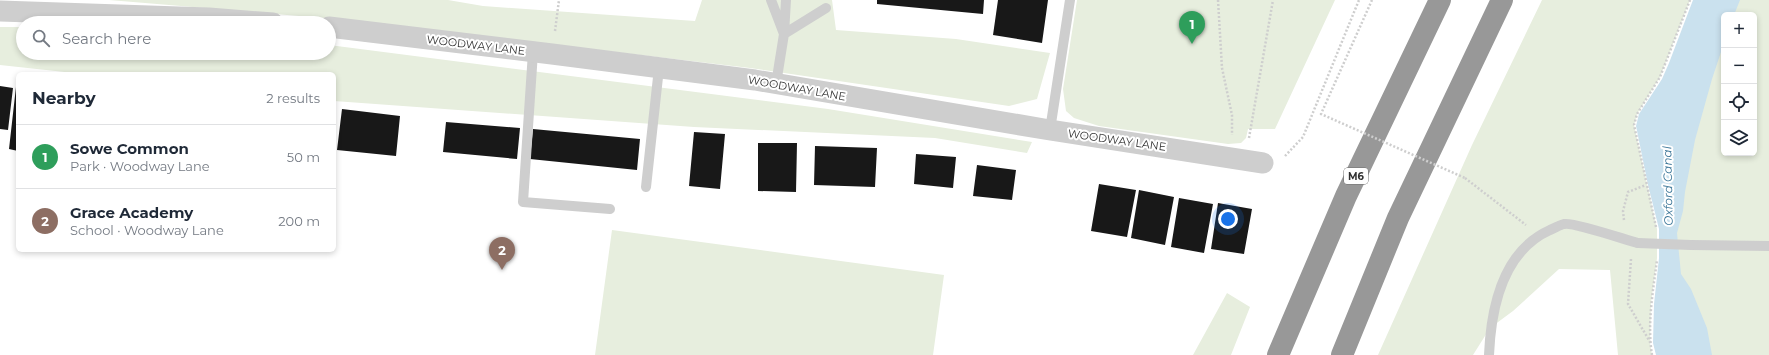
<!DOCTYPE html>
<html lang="en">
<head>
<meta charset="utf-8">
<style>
	:root { --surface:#fff; --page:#f6f6f7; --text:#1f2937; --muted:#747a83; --line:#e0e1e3; --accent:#0f766e }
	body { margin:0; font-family:Montserrat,sans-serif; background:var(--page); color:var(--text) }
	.controls { position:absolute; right:12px; top:12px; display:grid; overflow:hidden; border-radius:6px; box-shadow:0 2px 6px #0003 }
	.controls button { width:36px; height:36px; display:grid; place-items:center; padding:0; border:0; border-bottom:1px solid var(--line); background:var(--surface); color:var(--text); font:20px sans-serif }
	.you { position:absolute; left:1228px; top:219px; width:14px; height:14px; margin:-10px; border:3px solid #fff; border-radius:50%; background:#1a73e8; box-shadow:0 0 0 6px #1a73e833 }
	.badge { display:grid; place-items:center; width:26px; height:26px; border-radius:50%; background:var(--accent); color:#fff; font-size:13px; font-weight:700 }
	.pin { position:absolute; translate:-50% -33px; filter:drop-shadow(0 1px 2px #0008) }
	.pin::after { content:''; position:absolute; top:21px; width:14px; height:12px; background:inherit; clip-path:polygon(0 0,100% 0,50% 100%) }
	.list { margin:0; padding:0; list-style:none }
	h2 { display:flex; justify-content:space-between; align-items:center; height:52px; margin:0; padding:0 16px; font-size:17px }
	h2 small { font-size:13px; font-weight:400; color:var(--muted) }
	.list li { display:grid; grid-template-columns:26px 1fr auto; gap:12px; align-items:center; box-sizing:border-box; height:64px; padding:0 16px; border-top:1px solid var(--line) }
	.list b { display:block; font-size:15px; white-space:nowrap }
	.list p { margin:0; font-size:13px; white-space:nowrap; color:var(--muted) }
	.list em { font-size:13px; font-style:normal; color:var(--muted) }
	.icon { flex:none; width:22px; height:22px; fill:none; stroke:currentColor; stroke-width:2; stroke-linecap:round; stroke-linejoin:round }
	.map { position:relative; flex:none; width:1769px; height:355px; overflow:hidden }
	.search { position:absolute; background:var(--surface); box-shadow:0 2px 6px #0003; left:16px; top:16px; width:320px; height:44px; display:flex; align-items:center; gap:10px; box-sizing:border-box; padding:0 14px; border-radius:22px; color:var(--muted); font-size:15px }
	.panel { position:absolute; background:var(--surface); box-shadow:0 2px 6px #0003; left:16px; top:72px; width:320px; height:180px; border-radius:6px }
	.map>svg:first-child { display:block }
	.green { fill:#e7eede; fill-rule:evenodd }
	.water { fill:#cae1ee }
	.building { fill:#181818 }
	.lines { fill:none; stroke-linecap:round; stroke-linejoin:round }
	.path { stroke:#cecece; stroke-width:2.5; stroke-dasharray:2 2; stroke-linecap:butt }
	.service { stroke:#cecece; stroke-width:10 }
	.minor { stroke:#cecece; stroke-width:21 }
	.motorway { stroke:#989898; stroke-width:22 }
	.path-bridge { stroke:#cecece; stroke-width:2.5; stroke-dasharray:2 2; stroke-linecap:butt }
	.service-bridge { stroke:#cecece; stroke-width:10 }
	.labels { text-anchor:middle; stroke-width:4; stroke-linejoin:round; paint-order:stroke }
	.shield { fill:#fff; stroke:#6f6f6f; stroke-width:1 }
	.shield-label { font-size:10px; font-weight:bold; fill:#313131 }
	.street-label { font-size:11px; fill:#313131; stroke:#fff }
	.water-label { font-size:12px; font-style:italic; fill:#3a7597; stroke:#fff }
</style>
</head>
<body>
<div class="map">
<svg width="1769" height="355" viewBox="0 0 1769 355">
	<rect width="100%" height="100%" fill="#fff"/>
	<path class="green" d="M109 0H448L483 6 695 21 702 0H832L836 30 956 39 1050 53 1037 99 1009 106 750 68 347 20Z
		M1077 0H1335L1275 129H1248L1246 138 1241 143 1228 144 1099 126 1074 118 1066 111 1063 89Z
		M1542 0H1690L1660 77 1637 114 1634 125 1657 229V258L1651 303 1650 343 1652 355H1618L1610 270 1559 269 1513 311 1490 328 1473 355H1378L1472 145Z
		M1715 0H1769V355H1680L1669 284 1692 58ZM1724 15H1754V153H1724Z
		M0 27H23V53H329V45L828 109 1032 142 1027 153 935 138 694 127 334 101V74H83L0 65Z
		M612 230 944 275 933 355H595Z
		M1227 293 1250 307 1231 355H1193Z"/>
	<path class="water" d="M1693 0H1740L1734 15H1724V43L1712 79 1695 140 1685 192 1683 211 1677 233 1681 274 1691 289 1707 328 1712 355H1656L1653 343 1654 304 1659 258V229L1648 185 1636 126 1639 114 1662 79 1669 63Z"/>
	<path class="building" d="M877 0H984L983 14 877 4Z
		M998 0H1048L1042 43 993 35Z
		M0 86 13 88 8 130 0 129Z
		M16 87H18V151L9 149Z
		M342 109 400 116 396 156 337 150Z
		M446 122 520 128 517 159 443 152Z
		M533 129 640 139 637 170 530 159Z
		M694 132 725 134 720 189 689 186Z
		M758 143H797L796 192 758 191Z
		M815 146 877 148 875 187 814 185Z
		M916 154 956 157 953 188 914 184Z
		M977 165 1016 170 1012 200 973 196Z
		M1099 184 1136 190 1127 237 1091 231Z
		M1139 190 1174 197 1165 245 1131 238Z
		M1179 198 1213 204 1204 253 1171 247Z
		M1218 203 1252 209 1244 254 1211 249Z"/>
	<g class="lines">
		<path class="path" d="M1218 0 1222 68 1232 115V135
			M555 31 559 0
			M1249 138 1273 0
			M1285 156 1303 137 1359 0
			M1465 178 1526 225
			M1624 220 1623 211 1628 192 1646 185
			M1656 227 1634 125 1637 114 1660 77 1690 0
			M1631 259 1628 304 1650 342
			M1652 355C1647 324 1653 291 1657 260"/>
		<path class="service" d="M771 0 784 34 826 8
			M533 52 523 202 610 209
			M776 84 784 34 786 0
			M1050 130 1070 0
			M646 187 659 68
			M1691 245 1769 246
			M1489 355C1491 308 1503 251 1550 230 1555 228 1560 225 1564 224 1573 222 1626 240 1638 243"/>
		<path class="minor" d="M0 11 209 18 273 23
			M329 27 552 54 755 80 1050 130 1263 163"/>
		<path class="motorway" d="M1278 355 1346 196 1440 0
			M1342 355 1398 218 1502 0"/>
		<path class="path-bridge" d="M1372 0 1321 114 1465 178"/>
		<path class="service-bridge" d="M1638 243 1691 245"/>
	</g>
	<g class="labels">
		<rect class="shield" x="1344" y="168" width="24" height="16" rx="3"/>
		<g class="shield-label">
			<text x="1356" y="180">M6</text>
		</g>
		<g class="street-label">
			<text transform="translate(476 45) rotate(7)" y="4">WOODWAY LANE</text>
			<text transform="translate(797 88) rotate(10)" y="4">WOODWAY LANE</text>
			<text transform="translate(1117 140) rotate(8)" y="4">WOODWAY LANE</text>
		</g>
		<g class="water-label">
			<text transform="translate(1668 186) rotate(-91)" y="4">Oxford Canal</text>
		</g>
	</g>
</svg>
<div class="controls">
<button>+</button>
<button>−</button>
<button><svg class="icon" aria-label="locate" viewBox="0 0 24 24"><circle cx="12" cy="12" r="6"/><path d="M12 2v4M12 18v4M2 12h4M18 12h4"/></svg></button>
<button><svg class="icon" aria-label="layers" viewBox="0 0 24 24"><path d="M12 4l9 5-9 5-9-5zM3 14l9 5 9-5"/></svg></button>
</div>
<div class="you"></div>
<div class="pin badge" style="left:1192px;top:44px;background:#2e9e5b">1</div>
<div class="pin badge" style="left:502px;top:270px;background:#8d6e63">2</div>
<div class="search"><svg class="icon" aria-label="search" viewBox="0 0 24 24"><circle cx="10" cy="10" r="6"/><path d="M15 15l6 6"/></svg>Search here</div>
<section class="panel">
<h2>Nearby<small>2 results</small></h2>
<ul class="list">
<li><span class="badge" style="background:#2e9e5b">1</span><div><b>Sowe Common</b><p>Park · Woodway Lane</p></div><em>50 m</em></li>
<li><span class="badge" style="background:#8d6e63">2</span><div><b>Grace Academy</b><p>School · Woodway Lane</p></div><em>200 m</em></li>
</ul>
</section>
</div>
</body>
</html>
